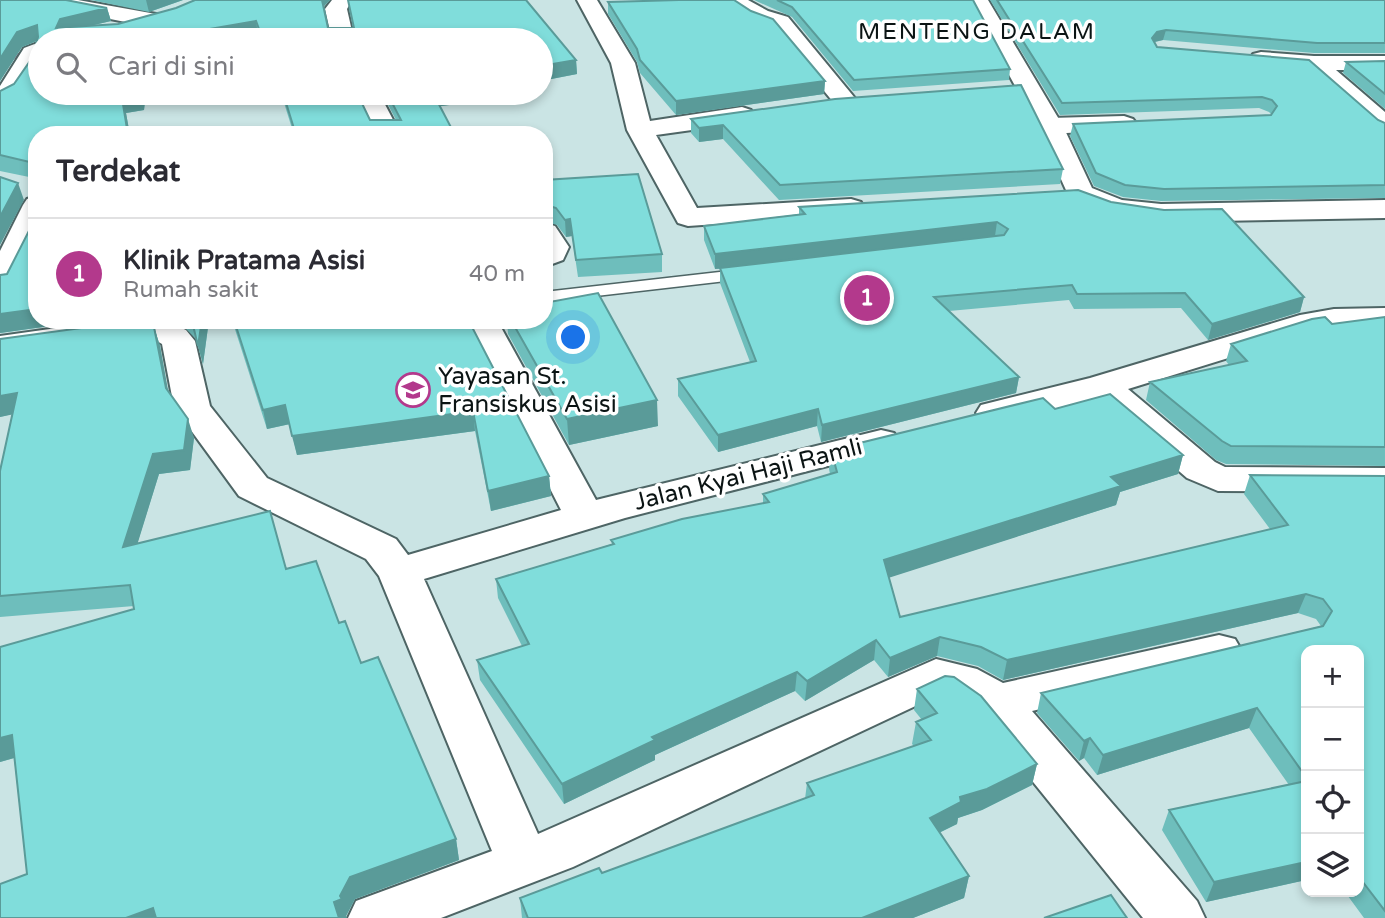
<!DOCTYPE html>
<html lang="id">
<head>
<meta charset="utf-8">
<style>
	:root { --surface:#fff; --page:#f7f7f7; --text:#2b2b33; --muted:#7c7c81; --line:#e1e1e2; --accent:#b3398c }
	body { margin:0; font-family:"Varela Round",sans-serif; background:var(--page); color:var(--text) }
	.controls { position:absolute; right:21px; bottom:21px; display:grid; overflow:hidden; border-radius:14px; box-shadow:0 4px 10px #0003 }
	.controls button { width:63px; height:63px; display:grid; place-items:center; padding:0; border:0; border-bottom:2px solid var(--line); background:var(--surface); color:var(--text); font:35px sans-serif }
	.you { position:absolute; left:574px; top:338px; width:24px; height:24px; margin:-18px; border:5px solid #fff; border-radius:50%; background:#1a73e8; box-shadow:0 0 0 10px #1a73e833 }
	.badge { display:grid; place-items:center; width:46px; height:46px; border-radius:50%; background:var(--accent); color:#fff; font-size:23px; font-weight:700 }
	.pin { position:absolute; translate:-50% -50%; border:4px solid #fff; box-shadow:0 2px 7px #0006 }
	.list { margin:0; padding:0; list-style:none }
	h2 { display:flex; justify-content:space-between; align-items:center; height:91px; margin:0; padding:0 28px; font-size:30px }
	h2 small { font-size:23px; font-weight:400; color:var(--muted) }
	.list li { display:grid; grid-template-columns:46px 1fr auto; gap:21px; align-items:center; box-sizing:border-box; height:112px; padding:0 28px; border-top:2px solid var(--line) }
	.list b { display:block; font-size:26px; white-space:nowrap }
	.list p { margin:0; font-size:23px; white-space:nowrap; color:var(--muted) }
	.list em { font-size:23px; font-style:normal; color:var(--muted) }
	.icon { flex:none; width:38px; height:38px; fill:none; stroke:currentColor; stroke-width:2; stroke-linecap:round; stroke-linejoin:round }
	.map { position:relative; flex:none; width:1385px; height:918px; overflow:hidden }
	.search { position:absolute; background:var(--surface); box-shadow:0 4px 10px #0003; left:28px; top:28px; width:525px; height:77px; display:flex; align-items:center; gap:18px; box-sizing:border-box; padding:0 24px; border-radius:38px; color:var(--muted); font-size:26px }
	.panel { position:absolute; background:var(--surface); box-shadow:0 4px 10px #0003; left:28px; top:126px; width:525px; height:203px; border-radius:28px }
	.map>svg:first-child { display:block }
	.lines { fill:none; stroke-linecap:round; stroke-linejoin:round }
	.stream { fill:#ae7296; fill-rule:evenodd }
	.service-casing { stroke:#4e6565; stroke-width:3 }
	.minor-casing { stroke:#4e6565; stroke-width:4 }
	.tertiary-casing { stroke:#4e6565; stroke-width:4 }
	.service { fill:#fff; fill-rule:evenodd }
	.minor { fill:#fff; fill-rule:evenodd }
	.tertiary { fill:#fff; fill-rule:evenodd }
	.wall { fill:#6ebebc }
	.shaded-wall { fill:#5a9b99 }
	.building { fill:#80dddb; stroke:#5a9b99; stroke-width:2 }
	.labels { text-anchor:middle; stroke-width:7; stroke-linejoin:round; paint-order:stroke }
	.far-quarter-label { font-size:23px; letter-spacing:2px; fill:#0b1414; stroke:#fff }
	.poi-label { font-size:24px; fill:#0b1414; stroke:#fff; text-anchor:start }
	.street-label { font-size:24px; fill:#0b1414; stroke:#fff }
</style>
</head>
<body>
<div class="map">
<svg width="1385" height="918" viewBox="0 0 1385 918">
	<rect width="100%" height="100%" fill="#cae4e4"/>
	<g class="lines">
		<path class="stream" d="M40 52V58L0 60V54Z"/>
		<g class="service-casing">
			<path id="service" d="M746 269 755 274 752 278 544 302V292Z"/>
		</g>
		<g class="minor-casing">
			<path id="minor" d="M34 0H78L156 14 164 16 167 21 164 26 156 28 44 6 37 4Z
				M332 0H352L347 9 354 40H332L325 9Z
				M577 0H597L635 63 650 121 742 107 751 110 755 115 751 120 742 123 656 135 697 208 851 199 861 202 865 208 861 214 688 226 678 223 627 130 611 63Z
				M677 0H748L768 11 788 17 859 103 856 108 847 110 838 108 772 27 752 21 732 8 679 6Z
				M40 42C41 65 25 101 0 107V86L24 48Z
				M1261 52 1314 56H1385V70H1336L1385 112V133L1376 130 1308 69 1253 64 1249 59 1253 54Z
				M355 93H379L401 135H375Z
				M1124 116 1133 119 1137 124 1133 129 1050 134 1041 131 1037 126 1041 121 1050 118Z
				M37 196V237L16 283 11 290 0 293V251L23 205 27 199Z
				M544 223 555 226 569 247 563 260 544 267Z
				M1385 308V328L1334 329 1306 334 1128 389 1215 462 1225 467 1385 468V492L1218 491 1187 478 1095 399 994 424 981 421 976 413 981 405 1090 378 1300 315 1334 309Z
				M114 320H164L186 330 195 341 210 406 267 478 396 539 408 555 561 510 464 320H497L596 500 881 430 894 433 900 441 894 449 625 518 424 579 538 834 936 659 977 669 1003 683 1219 635 1235 639 1242 651 1235 663 1032 711 1197 901 1205 918H1143L979 715 951 696 941 694 573 867 441 918H348L356 901 492 851 379 576 366 559 239 496 174 407 162 344 152 338 138 337 0 356V336Z"/>
		</g>
		<g class="tertiary-casing">
			<path id="tertiary" d="M968 0H988L1063 126 1092 188 1122 200 1161 204 1385 200V218L1161 222 1108 214 1070 199 1037 126Z"/>
		</g>
		<use href="#service" class="service"/>
		<use href="#minor" class="minor"/>
		<use href="#tertiary" class="tertiary"/>
	</g>
	<path class="wall" d="M0 0H66L107 8 111 21 94 25 118 24 176 8 195 0H330L323 7 328 28H353L348 0H526L576 60 577 74 541 81V40H260L258 35 230 40H40V93H146L144 110 126 113 130 135H37V320H93L0 333V275L7 274 34 221V178L0 171V91L14 84 32 58 37 41 22 47 0 81Z
		M91 0H183L149 12Z
		M754 0H973L1010 69 1009 80 853 91 792 17Z
		M990 0H1385V53H1314L1163 40 1155 42 1157 47 1385 123V198L1161 201 1123 197 1094 186 1070 136 1073 124 1272 115 1269 112 1259 108 1060 115Z
		M608 2 825 81 824 94 676 115 640 73 637 62 608 14Z
		M1385 61V109L1343 73 1346 62Z
		M281 93H357L370 120H396L382 93H527V95L440 106 455 135H294Z
		M691 119 1063 169 1060 184 779 200 723 139 699 142 691 133Z
		M544 180 662 254V272L578 277 572 236 566 237 557 225 544 221Z
		M1078 190 1304 297 1300 312 1208 340 1181 308 1074 309 1069 300 949 311 1019 377 1016 393 821 442 817 426 718 452 678 396V379L750 362 720 283V269H715L704 240V226L799 214V207Z
		M1385 317V466L1226 464 1216 460 1146 400 1150 382 1229 365 1226 361 1231 344 1332 324Z
		M173 320H209L203 364 196 339 179 322Z
		M232 320H461L549 476 551 496 491 511 475 431 297 455 290 424 267 429Z
		M507 320H544L658 426 569 445 508 334Z
		M154 327 160 346 168 392 194 438 190 470 159 474 137 544 286 569 339 623 456 839 459 860 355 899 346 916 27 874 14 758 0 762V647L134 609V606L0 617V471L12 414 0 417V339Z
		M1055 409 1183 455 1178 474 1120 492 1116 505 889 577 900 617 1270 529 1244 494 1250 475 1385 476V918H1364L1345 892H1359V650H1306V880L1206 902 1162 830 1169 810 1289 785 1249 728 1097 775 1084 758 1079 761 1037 713 1041 693 1321 626 1316 619 1298 613 1003 680 978 666 937 656 888 677 874 660 805 701 795 691 655 755V760L564 804 480 680 477 660 522 646 498 598 496 579 612 544 611 540 763 503V494L830 474 829 469 831 450Z
		M917 689 1037 764 1032 785 982 810 958 818 957 824 939 833 969 876 964 898 913 918H522L520 898 602 873 805 799 807 783 914 746 912 744 916 722 922 720 914 710Z"/>
	<path class="shaded-wall" d="M146 0H183L149 12Z
		M322 0H330L323 7Z
		M107 8 111 21 64 32 56 28 60 19Z
		M256 21 258 35 230 40H146Z
		M37 25 41 39 22 47 0 81V59L17 32Z
		M1166 30 1163 40 1154 42 1152 38 1157 32Z
		M576 60 577 74 541 81V66Z
		M825 81 824 94 676 115V101Z
		M140 93H146L144 110 126 113 130 135H128L122 98Z
		M433 93H527V95L434 107Z
		M723 125V139L699 142V128Z
		M18 183 24 200 0 245V217Z
		M570 219 572 236 566 237 565 220Z
		M997 222 995 236 715 269V254Z
		M1304 297 1300 312 1208 340 1212 324Z
		M37 309V320H93L0 333V314Z
		M202 320H209L203 364 198 346Z
		M154 327 160 346 171 407 166 388Z
		M1019 377 1016 393 821 442 822 425Z
		M17 393 24 412 0 417V396Z
		M657 400 658 426 569 445 567 419Z
		M285 405 290 424 267 429 263 410Z
		M818 409 817 426 718 452V435Z
		M473 411 475 431 297 455 292 436Z
		M188 419 194 438 190 470 159 474 130 568 123 547 153 454Z
		M1183 455 1178 474 1120 492 1116 505 882 580 884 560 1111 477Z
		M549 476 551 496 491 511 488 491Z
		M1306 594 1298 613 1003 680 1007 660Z
		M940 637 937 656 888 677 890 658Z
		M876 640 874 660 805 701 807 681Z
		M797 672 795 691 655 755V760L564 804 562 784 652 737Z
		M1257 708 1249 728 1097 775 1103 755Z
		M12 735 21 756 0 762V738Z
		M1090 738 1084 758 1079 761 1084 741Z
		M1037 764 1032 785 982 810 958 818 957 824 926 839 930 818 960 797Z
		M456 839 459 860 355 899 346 916 347 918H338L334 902 340 896 350 877Z
		M1306 862V880L1206 902 1214 882Z
		M969 876 964 898 913 918H862Z
		M153 908 157 918H126Z"/>
	<path class="building" d="M0 0H66L107 8 60 19 56 28 118 24 176 8 195 0H322L328 28H354L348 0H526L576 60 541 66V40H263L256 21 146 40H40V93H140V95L122 98 128 135H37V309L0 314V275L7 274 34 221V163L0 155V91L14 84 32 58 38 37 37 25 17 32 0 59Z
		M679 0H734L751 11 773 19 825 81 676 101 640 60 637 49 608 2Z
		M777 0H973L1010 69 854 80 792 7Z
		M997 0H1385V43H1317L1166 30 1157 32 1152 38 1157 47 1309 60 1378 120 1385 123V185L1164 189 1125 185 1096 173 1073 124 1271 115 1277 106 1272 100 1262 97 1062 103Z
		M1385 61V94L1346 62Z
		M1021 85 1063 169 780 185 723 125 699 128 691 119 835 99Z
		M283 93H357L370 120H401L387 93H433L455 135H296Z
		M638 174 662 254 576 260 570 219 565 220 556 208 544 204V180Z
		M0 177 18 183 0 217Z
		M1078 190 1111 202 1164 210 1222 209 1304 297 1212 324 1185 293 1077 294 1072 285 934 297 1019 377 822 425 818 409 718 435 678 379 756 361 720 268 1004 235 1008 229 997 222 715 254 704 226 805 214 799 207Z
		M598 293 657 400 567 419 511 320H544V303Z
		M1325 317 1332 324 1385 317V447L1231 446 1222 441 1150 382 1247 361 1231 344 1312 319Z
		M191 320H202L198 346 192 321Z
		M234 320H461L463 324 470 323 549 476 488 491 473 411 292 436 285 405 263 410Z
		M133 321 146 322 154 327 166 388 188 419 184 450 153 454 123 547 270 511 286 569 316 561 339 623 345 621 361 663 378 657 456 839 350 877 340 896 342 899 334 902 339 918H156L153 908 126 918H0V884L27 874 12 735 0 738V647L134 609 130 585 0 596V471L17 393 0 396V339Z
		M1110 394 1183 455 1111 477 1121 486 884 560 900 617 1288 525 1250 475 1385 476V911L1359 877V650H1306V777L1257 708 1103 755 1090 738 1084 741 1041 693 1323 626 1332 611 1323 599 1306 594 1007 660 981 647 940 637 890 658 876 640 807 681 797 672 652 737 655 740 562 784 477 660 529 644 496 579 614 544 611 540 682 519 769 502 763 494 837 472 831 450 1043 398 1055 409Z
		M945 676 954 677 981 696 1037 764 987 789 960 797 961 802 930 818 969 876 862 918H528L520 898 599 868 602 873 814 795 807 783 931 740 916 722 937 713 917 689Z
		M1306 781V862L1214 882 1169 810Z
		M1111 895 1127 918H1044Z"/>
	<defs>
		<g id="school-ring" transform="scale(1.75)"><circle r="9.5" fill="#fff" stroke="#b3398c" stroke-width="1.5"/><path d="M0-5L7-2L0 1L-7-2ZM-4 1L0 2.5L4 1V4Q0 6-4 4Z" fill="#b3398c"/></g>
	</defs>
	<g fill-rule="evenodd">
		<use href="#school-ring" x="413" y="390"/>
	</g>
	<g class="labels">
		<g class="far-quarter-label">
			<text x="977" y="39">MENTENG DALAM</text>
		</g>
		<g class="poi-label">
			<text x="438" y="384">Yayasan St.<tspan x="438" dy="28">Fransiskus Asisi</tspan></text>
		</g>
		<g class="street-label">
			<text transform="translate(748 474) rotate(-14)" y="8">Jalan Kyai Haji Ramli</text>
		</g>
	</g>
</svg>
<div class="controls">
<button>+</button>
<button>−</button>
<button><svg class="icon" aria-label="locate" viewBox="0 0 24 24"><circle cx="12" cy="12" r="6"/><path d="M12 2v4M12 18v4M2 12h4M18 12h4"/></svg></button>
<button><svg class="icon" aria-label="layers" viewBox="0 0 24 24"><path d="M12 4l9 5-9 5-9-5zM3 14l9 5 9-5"/></svg></button>
</div>
<div class="you"></div>
<div class="pin badge" style="left:867px;top:298px">1</div>
<div class="search"><svg class="icon" aria-label="search" viewBox="0 0 24 24"><circle cx="10" cy="10" r="6"/><path d="M15 15l6 6"/></svg>Cari di sini</div>
<section class="panel">
<h2>Terdekat<small></small></h2>
<ul class="list">
<li><span class="badge">1</span><div><b>Klinik Pratama Asisi</b><p>Rumah sakit</p></div><em>40 m</em></li>
</ul>
</section>
</div>
</body>
</html>
